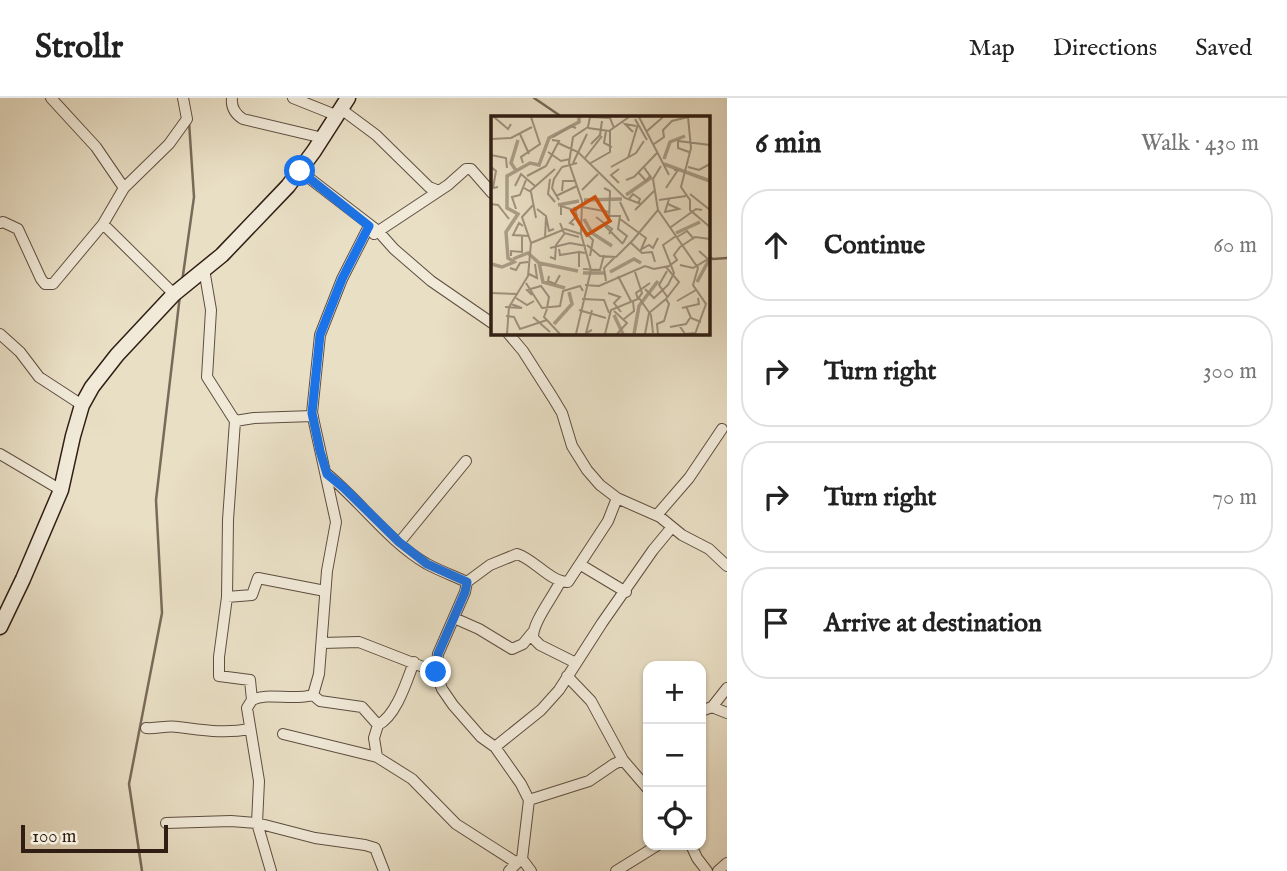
<!DOCTYPE html>
<html lang="en">
<head>
<meta charset="utf-8">
<style>
	:root { --surface:#fff; --page:#f2f2f2; --text:#222; --muted:#767676; --line:#e0e0e0 }
	body { margin:0; font-family:"IM FELL English",serif; background:var(--page); color:var(--text) }
	.controls { position:absolute; right:21px; bottom:21px; display:grid; overflow:hidden; border-radius:14px; box-shadow:0 2px 5px #0004 }
	.controls button { width:63px; height:63px; display:grid; place-items:center; padding:0; border:0; border-bottom:2px solid var(--line); background:var(--surface); color:var(--text); font:35px sans-serif }
	.scale { position:absolute; left:21px; bottom:18px; width:147px; box-sizing:border-box; padding-left:7px; border:4px solid #301d13; border-top:0; font-size:19px; line-height:24px; white-space:nowrap; color:#301d13; -webkit-text-stroke:5px #f1ead9; paint-order:stroke }
	.stop { position:absolute; width:21px; height:21px; margin:-16px; border:5px solid #1a73e8; border-radius:50%; background:#fff }
	.stop.end { background:#1a73e8; border-color:#fff; box-shadow:0 2px 7px #0008 }
	.list { margin:0; padding:0; list-style:none }
	h2 { display:flex; justify-content:space-between; align-items:center; height:91px; margin:0; padding:0 28px; font-size:30px }
	h2 small { font-size:23px; font-weight:400; color:var(--muted) }
	.list li { display:grid; grid-template-columns:46px 1fr auto; gap:21px; align-items:center; box-sizing:border-box; height:112px; margin:0 14px 14px; padding:0 14px; border:2px solid var(--line); border-radius:28px }
	.list b { display:block; font-size:26px; white-space:nowrap }
	.list em { font-size:23px; font-style:normal; color:var(--muted) }
	.icon { flex:none; width:38px; height:38px; fill:none; stroke:currentColor; stroke-width:2; stroke-linecap:round; stroke-linejoin:round }
	.map { position:relative; flex:none; width:727px; height:773px; overflow:hidden }
	header { display:flex; align-items:center; gap:42px; box-sizing:border-box; height:98px; padding:0 35px; background:var(--surface); border-bottom:2px solid var(--line) }
	header strong { font-size:33px }
	nav { display:flex; gap:38px; margin-inline-start:auto; font-size:24px }
	main { display:flex }
	aside { flex:1; background:var(--surface) }
	.map>svg:first-child { display:block }
	.lines { fill:none; stroke-linecap:round; stroke-linejoin:round }
	.stream { stroke:#796a59; stroke-width:2.5 }
	.street-casing { stroke:#5e4e40; stroke-width:12 }
	.secondary-casing { stroke:#301d13; stroke-width:17 }
	.street { stroke:#f1ead9; stroke-width:10 }
	.secondary { stroke:#f1ead9; stroke-width:14 }
	.route { stroke:#1a73e8; stroke-width:9 }
	.inset-river { fill:none; stroke:#aa9d88; stroke-width:3.5 }
	.inset-road { fill:none; stroke:#9f917e; stroke-width:2 }
	.view { fill:#d6530d; fill-opacity:0.15; stroke:#d6530d; stroke-width:3.5 }
	.inset-edge { fill:none; stroke:#301d13; stroke-width:3.5 }
</style>
</head>
<body>
<header>
<strong>Strollr</strong>
<nav><a>Map</a><a>Directions</a><a>Saved</a></nav>
</header>
<main>
<div class="map">
<svg width="727" height="773" viewBox="0 0 727 773">
	<rect width="100%" height="100%" fill="#e9dfc5"/>
	<filter id="stains"><feTurbulence type="fractalNoise" baseFrequency=".00286" numOctaves="4"/><feColorMatrix values="0 0 0 0 .2 0 0 0 0 .09 0 0 0 0 .02 0 0 0 .5 -.17"/></filter>
	<radialGradient id="worn" r=".72"><stop offset=".6" stop-color="#630" stop-opacity="0"/><stop offset="1" stop-color="#630" stop-opacity=".3"/></radialGradient>
	<g class="lines">
		<path class="stream" d="M534 0 562 19
			M708 158 713 161 727 160
			M182 184 194 99 189 24
			M142 773 129 686 162 515 156 402 180 197"/>
		<g class="street-casing">
			<path id="street" d="M51 0 96 49 124 90
				M232 0C231 9 235 16 243 21L323 40
				M293 0 338 18
				M341 11 376 37 429 89 439 93
				M300 73 378 133 394 151 431 183 492 225
				M0 125 3 124 18 131 41 181 45 186H53L103 126 124 90 169 46 187 21 183 0
				M103 126 174 196
				M374 136 448 87 466 71H471L492 95
				M204 171 211 212 207 279 235 323 254 320 313 318
				M507 234 523 253 553 300 562 315 572 348 587 372 600 387 617 400 660 419 682 437 709 451 727 468
				M0 236 20 254 39 279 82 307
				M0 356 61 392
				M327 376C361 404 389 444 427 466 440 473 454 478 467 484
				M657 417 689 380 722 331
				M399 445 466 363
				M581 467 626 494
				M560 484C553 499 532 525 533 540L540 547 576 565
				M227 499 228 422 235 323
				M454 520 479 531 512 551 523 546 532 535
				M322 545 359 544 436 574
				M414 564C407 582 397 617 378 627L374 640 377 659 412 681 456 726 517 765
				M567 578 591 603 623 662 648 691
				M313 597 319 576 327 473 336 424 312 315 320 237 342 181 369 128
				M252 602C268 594 292 603 313 597L320 603 362 609 378 627
				M712 609 727 615
				M701 613 712 609 727 590
				M146 630C157 631 168 627 178 629 203 632 224 636 250 631
				M283 636 377 659
				M495 649 541 612 559 592 602 525 653 452 672 429
				M529 702 589 683 614 666 623 662
				M166 725 231 723 257 725 315 740 365 747 375 750 384 773
				M691 747 697 760 707 773
				M271 773 257 725 259 683 247 610 252 602 250 582 219 578V559L227 499 252 497 258 480 325 493
				M509 773 521 761
				M531 773 522 761 529 702 521 686 495 649 481 639 453 607 442 591 436 574 438 556 465 494 467 484 490 467 517 456C534 461 550 484 568 484L608 423 617 400
				M616 773 658 747
				M718 773 727 765"/>
		</g>
		<g class="secondary-casing">
			<path id="secondary" d="M0 529 23 481 61 392 73 338 82 307 92 289 117 257 174 196 222 157 288 88 314 53 348 0"/>
		</g>
		<use href="#street" class="street"/>
		<use href="#secondary" class="secondary"/>
	</g>
	<g class="lines">
		<path class="route" d="M300 73 369 128 342 181 320 237 312 315 320 353 327 376 344 390 399 444 427 466 467 484 465 494 438 556 436 574"/>
	</g>
	<g transform="translate(491 18)">
		<rect width="219" height="219" fill="#e9dfc5"/>
		<path class="inset-river" d="M173 43 179 26 194 20M173 48 219 65M26 56 20 47 27 24M135 79 161 61M93 84 131 83M67 89 88 85M93 103 101 117 121 130M185 117 209 106M22 143 37 137 48 147 52 166 74 172M48 147 87 155M0 148 11 151 23 146 17 142 15 116 27 98 16 92V60L39 47 48 49 58 22 88 6V1M119 156 143 143 150 147M92 157H114M206 166 218 144M123 199 132 218M63 208 81 188 78 176M143 218 148 190 167 165"/>
		<path class="inset-road" d="M3 1 17 13 20 8M99 1 119 2 123 12M148 1 178 59M197 1 200 32 190 71 199 84V94L219 111M144 3 156 24M97 12 118 15 138 1M115 15 113 27 121 31M156 15 172 1M142 16 134 8 145 10M29 18 38 38M62 21 80 10 85 12M0 23 20 22 41 11M67 27 87 36 134 82 150 88M100 28 109 19 111 5M163 28 173 21 172 14 181 5 197 1M57 36 70 45 79 43M198 36 187 32V25L219 29M0 39 15 42 16 52M94 42 111 20M137 42 147 8M32 47 30 41 49 28 40 1M82 47 96 18M98 48 119 36V15M0 51 5 55 2 72 7 71M120 51 145 37 153 25M197 51 208 54 219 48M128 53 120 59 128 67M147 56 155 65 159 60 152 50M36 60 55 50 68 25 61 24M59 63 57 78 64 86M135 64 143 61 166 37M24 70 30 58 44 70M33 72 40 76 45 102M113 72 119 75 118 105M175 72 187 54H183M91 74 107 58M39 75 64 53M71 75 72 65H85M199 78 219 94M65 80 86 70M68 84 61 72 63 63 71 51 86 47M137 84 142 78 149 83 147 88M168 84 195 80M129 86 138 105M0 88 7 89 18 103M177 88 188 93 174 96 178 83M91 91 118 96M25 93 21 81 29 79 35 64M46 93 55 100 58 115 63 113M144 94 163 75M167 94 207 152 202 169 215 188 204 218M70 99V90L86 95M115 100H129L127 113 136 120 132 127M105 101 121 113 118 118M129 103 155 122 149 136M69 107 73 117 88 121M83 109 79 107 86 100 83 91M32 110 28 107 22 119 38 120M114 110 132 128M180 111 205 93 211 94M97 119 102 124 99 140M186 121 196 115 203 123M54 122 55 101M139 126 151 137 161 136 164 146M40 127 31 101 43 88M96 129 109 140 125 141 142 124 167 94 162 63 170 50M59 132 79 127 95 130M68 133 69 139 88 136M151 133 158 129 162 132 167 122M20 140V135L31 136V120M59 141 64 143 65 129 74 117M189 149 202 152 217 143 208 135M88 151V136L94 137M19 152 25 154 29 147 37 146M92 153 109 154 113 139M176 155 168 169 177 182M38 158 46 162 44 148M58 160 57 165 64 168 69 159M127 160 140 185M115 165 113 152 124 141M35 167 51 192 69 190 72 175 89 170 92 175M94 169 108 170 154 150 163 153 178 150 186 144 183 139 189 131 204 121 219 123M154 173 163 182 177 169 183 157 172 129 185 120M0 177 27 178M117 177 129 181 123 187 130 196M41 179 36 174 50 170 58 181 56 192M25 182 36 189 43 185M148 182 160 199 162 217M91 183 113 184 118 197M147 183 145 177 159 167M186 185 205 174M195 190 200 202 210 206M14 191 31 192 20 188M191 192 208 188 207 182M56 193 53 201 69 218M88 194 115 202M123 195 136 207 126 218M15 200 23 201 29 213 56 204M42 201 59 216M133 203 143 195 142 185M188 209 194 218 205 217M179 211 195 208 199 202M101 214 95 217 101 194M16 218 18 191 37 160 40 127 74 113 90 118M85 218 100 154 90 118 91 85 78 47 82 21 97 11 99 1M114 218 120 194 147 183 151 177 144 156M154 218 158 197 175 183M167 218 166 208 173 205 178 188 175 183 188 166 175 151"/>
		<path class="view" d="M104 81 119 105 96 119 81 95Z"/>
		<rect width="219" height="219" class="inset-edge"/>
	</g>
	<rect width="100%" height="100%" filter="url(#stains)"/>
	<rect width="100%" height="100%" fill="url(#worn)"/>
</svg>
<div class="controls">
<button>+</button>
<button>−</button>
<button><svg class="icon" aria-label="locate" viewBox="0 0 24 24"><circle cx="12" cy="12" r="6"/><path d="M12 2v4M12 18v4M2 12h4M18 12h4"/></svg></button>
</div>
<div class="scale">100 m</div>
<div class="stop" style="left:300px;top:73px"></div>
<div class="stop end" style="left:436px;top:574px"></div>
</div>
<aside>
<h2>6 min<small>Walk · 430 m</small></h2>
<ul class="list">
<li><svg class="icon" aria-label="ahead" viewBox="0 0 24 24"><path d="M12 20V5M6 11l6-6 6 6"/></svg><div><b>Continue</b></div><em>60 m</em></li>
<li><svg class="icon" aria-label="right" viewBox="0 0 24 24"><path d="M7 20v-9h11M14 6l5 5-5 5"/></svg><div><b>Turn right</b></div><em>300 m</em></li>
<li><svg class="icon" aria-label="right" viewBox="0 0 24 24"><path d="M7 20v-9h11M14 6l5 5-5 5"/></svg><div><b>Turn right</b></div><em>70 m</em></li>
<li><svg class="icon" aria-label="arrive" viewBox="0 0 24 24"><path d="M6 21V4h12l-3 4 3 4H6"/></svg><div><b>Arrive at destination</b></div></li>
</ul>
</aside>
</main>
</body>
</html>
